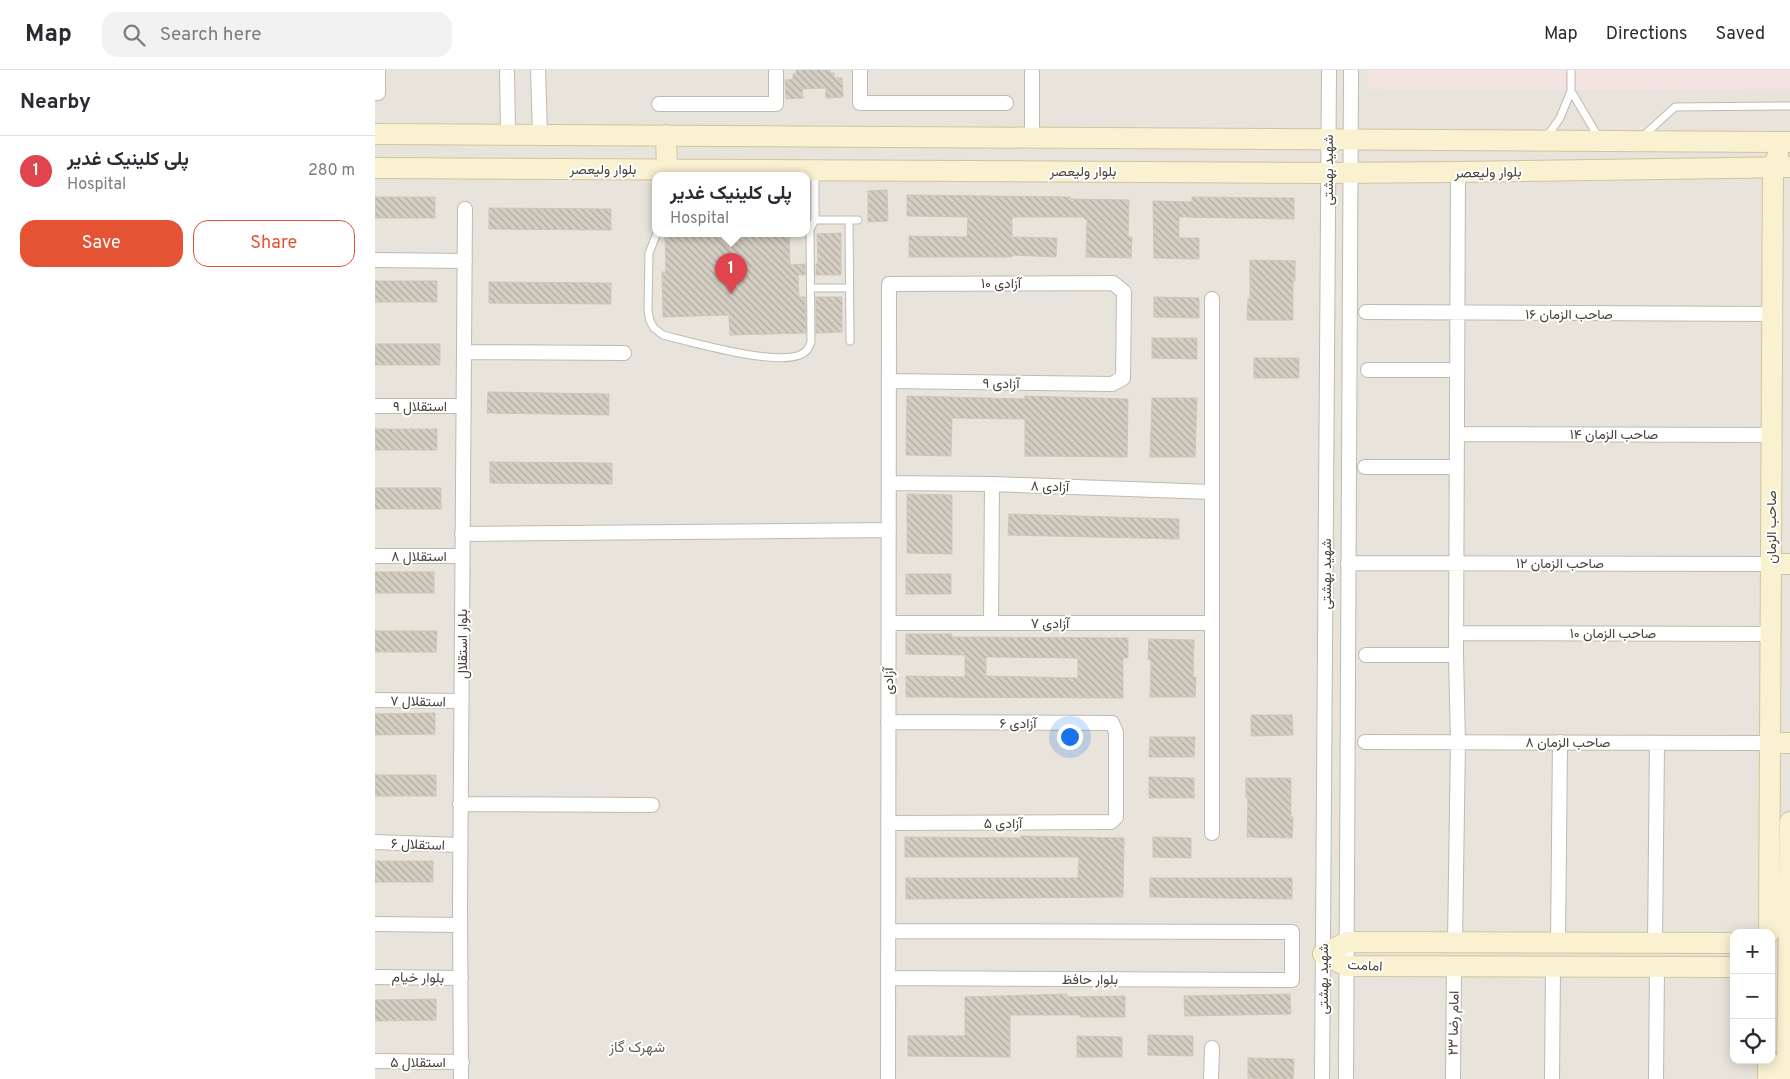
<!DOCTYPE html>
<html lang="en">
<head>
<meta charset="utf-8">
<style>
	:root { --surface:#fff; --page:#f2f2f3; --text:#2b2b33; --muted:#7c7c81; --line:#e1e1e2; --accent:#e45434 }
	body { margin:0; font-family:Overpass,Vazirmatn,sans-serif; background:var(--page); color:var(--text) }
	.controls { position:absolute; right:15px; bottom:15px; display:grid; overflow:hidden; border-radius:10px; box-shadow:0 2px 12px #0003 }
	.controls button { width:45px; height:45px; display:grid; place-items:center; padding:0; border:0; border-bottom:1px solid var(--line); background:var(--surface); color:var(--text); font:25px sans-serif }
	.you { position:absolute; left:694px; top:666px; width:18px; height:18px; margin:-12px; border:4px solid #fff; border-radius:50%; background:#1a73e8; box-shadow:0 0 0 8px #1a73e833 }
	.badge { display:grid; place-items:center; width:32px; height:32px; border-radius:50%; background:var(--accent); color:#fff; font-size:16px; font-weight:700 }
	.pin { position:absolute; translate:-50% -41px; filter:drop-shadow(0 1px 2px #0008) }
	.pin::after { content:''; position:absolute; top:26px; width:18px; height:15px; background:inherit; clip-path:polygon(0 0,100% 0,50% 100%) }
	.popup { position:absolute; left:277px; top:102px; width:158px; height:65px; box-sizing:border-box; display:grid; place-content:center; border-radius:10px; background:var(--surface); filter:drop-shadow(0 1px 4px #0005); font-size:16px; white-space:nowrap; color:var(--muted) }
	.popup b { font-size:19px; color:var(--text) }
	.popup::after { content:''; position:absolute; left:50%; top:100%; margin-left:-10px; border:10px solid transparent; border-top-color:var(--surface) }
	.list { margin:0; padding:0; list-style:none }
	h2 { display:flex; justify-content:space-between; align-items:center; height:65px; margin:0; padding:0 20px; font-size:21px }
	h2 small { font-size:16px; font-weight:400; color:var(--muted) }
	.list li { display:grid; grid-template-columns:32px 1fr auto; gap:15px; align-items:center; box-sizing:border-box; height:70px; padding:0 20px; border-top:1px solid var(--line) }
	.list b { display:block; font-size:19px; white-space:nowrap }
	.list p { margin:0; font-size:16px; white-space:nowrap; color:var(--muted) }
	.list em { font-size:16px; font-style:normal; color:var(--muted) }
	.actions { display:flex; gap:10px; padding:15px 20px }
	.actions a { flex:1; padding:11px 0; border:1px solid var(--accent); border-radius:15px; text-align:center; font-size:18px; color:var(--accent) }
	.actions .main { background:var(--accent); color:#fff }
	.icon { flex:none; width:28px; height:28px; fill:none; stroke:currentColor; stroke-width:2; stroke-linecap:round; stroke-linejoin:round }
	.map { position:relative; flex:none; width:1415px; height:1009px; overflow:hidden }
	header { display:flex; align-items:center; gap:30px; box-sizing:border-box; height:70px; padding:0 25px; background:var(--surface); border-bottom:1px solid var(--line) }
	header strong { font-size:24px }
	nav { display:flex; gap:28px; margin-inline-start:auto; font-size:18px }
	.search { width:350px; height:45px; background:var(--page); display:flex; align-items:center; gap:12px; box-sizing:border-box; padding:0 18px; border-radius:15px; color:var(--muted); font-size:19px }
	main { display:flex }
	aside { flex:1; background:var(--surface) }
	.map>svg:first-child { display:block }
	.residential { fill:#e8e4db; fill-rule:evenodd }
	.medical { fill:#f3e4e2 }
	.building { fill:url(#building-back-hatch); stroke:#cfc6b7; fill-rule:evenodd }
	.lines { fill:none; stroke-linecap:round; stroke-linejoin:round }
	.lane-casing { stroke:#bfbab0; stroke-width:9 }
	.street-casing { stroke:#bfbab0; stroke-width:16 }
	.secondary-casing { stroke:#cfc5a1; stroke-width:22 }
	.lane { stroke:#fff; stroke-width:7 }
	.street { stroke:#fff; stroke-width:14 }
	.secondary { stroke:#faf1d1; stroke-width:20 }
	.labels { text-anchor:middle; stroke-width:4; stroke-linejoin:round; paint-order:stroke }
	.street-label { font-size:14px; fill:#48433a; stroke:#fff }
	.neighbourhood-label { font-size:15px; fill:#6a6153; stroke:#fff }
</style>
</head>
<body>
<header>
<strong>Map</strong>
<div class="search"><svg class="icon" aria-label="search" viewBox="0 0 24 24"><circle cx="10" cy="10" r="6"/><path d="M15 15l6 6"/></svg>Search here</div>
<nav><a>Map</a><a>Directions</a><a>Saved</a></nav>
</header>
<main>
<aside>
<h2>Nearby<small></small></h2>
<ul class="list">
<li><span class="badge" style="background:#e0444e">1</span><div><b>پلی کلینیک غدیر</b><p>Hospital</p></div><em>280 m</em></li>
</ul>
<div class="actions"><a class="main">Save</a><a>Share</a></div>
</aside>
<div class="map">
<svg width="1415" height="1009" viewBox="0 0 1415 1009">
	<defs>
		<pattern id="building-back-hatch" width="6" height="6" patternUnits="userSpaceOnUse" patternTransform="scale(1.25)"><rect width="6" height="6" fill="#d5cec3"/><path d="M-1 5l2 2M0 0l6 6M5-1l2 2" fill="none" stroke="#afa99f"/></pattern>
	</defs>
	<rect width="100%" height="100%" fill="#f5f2ec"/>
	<path class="residential" d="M0 0H1415V1009H0ZM281 105H431V163H281ZM1359 863H1396V990H1359Z"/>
	<path class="medical" d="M994 0H1415V21L993 19Z"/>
	<path class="building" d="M421 0H455V3H459V8H467L468 27 451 28V18L427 19 428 28 411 29 410 10 418 9V4H421Z
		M512 120 513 151 493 152V121Z
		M532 125 695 127V129L754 130 753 167H757L756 188 711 187 712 149H709V147H637V167L682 168 681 187 637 185V187H534V166L592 167 593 147 532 146Z
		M0 127H60V148H0Z
		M817 127 919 128V149L804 147V168H824V189L779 188 778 131 817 132Z
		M114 138 236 139V160L114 159Z
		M290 163H318V166L353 165V163H414L415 195 430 194V205H423L424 227H430L431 263 355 265 354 245 288 247 287 202H291Z
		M466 163V205H441V194L443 193 442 164Z
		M875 190 920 191V211H918V250H872L873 229H875Z
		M0 211H62V232H0Z
		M114 212 236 213V234L114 233Z
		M441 227H467V262L441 263Z
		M779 227 824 228V248L779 247Z
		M777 268H822V289L777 288Z
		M0 274H65V295H0Z
		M879 288H924V308H879Z
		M113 322 234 324V345L112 343Z
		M532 326 650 329V326L753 329 752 387 650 386V349L577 348 576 386 531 385Z
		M777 328H822L820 387H775Z
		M0 359H62V380H0Z
		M115 392 237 393V414L115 413Z
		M0 418H66V439H0Z
		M532 424 577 425V484L532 483Z
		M634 444 804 449V469L633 465Z
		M0 502H59V523H0Z
		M531 504H576V524H531Z
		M0 561H62L61 582H0Z
		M531 564H577L576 567 753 568V588H748V628L531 627V606L590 607V585L531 584ZM611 587 703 588V608L611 606Z
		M774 569 819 570 818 607H821L820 627H775L776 590H773Z
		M60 643V664L0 665V644Z
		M876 645H917L918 665 876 666Z
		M775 667H820L819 687H774Z
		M0 705H61V726H0Z
		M774 707 819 708V728H774Z
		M871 708H916V747H918L917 768 872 767 873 728H871Z
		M646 766 749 768 748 827 531 829V808H703L704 787H530V767L646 768Z
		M778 767 816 768V788L778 787Z
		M0 791H58V812H0Z
		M775 808H917V829L775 827Z
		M692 924V927L750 926V947H705V945H635V987L533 986V966H590V927Z
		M915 924 916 944 810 946 809 926Z
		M61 929V950L0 951V930Z
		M773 965 818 966V986L773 985Z
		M702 966 747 967V987H702Z
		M873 988 919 989 918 1009 873 1008Z"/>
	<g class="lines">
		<g class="lane-casing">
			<path id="lane" d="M1196 21 1224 68
				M1267 67 1300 37 1415 36
				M1171 68 1185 48 1196 21V0
				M440 150H483
				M474 150 475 271
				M282 163 274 183 273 240 275 251 279 258 288 265C316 272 403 297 427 284 433 281 434 277 436 272L435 159 440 150V103
				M436 218H474"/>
		</g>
		<g class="street-casing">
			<path id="street" d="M132 0 133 64
				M163 0 165 65
				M485 0V33H631
				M657 0V67
				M0 23H3V0
				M284 34H401V0
				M0 190 90 191
				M991 242 1397 244
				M89 282 249 283
				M993 300H1082
				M0 336H89
				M1082 364 1397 365
				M990 397H1081
				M514 413 617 414 836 422
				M87 464 514 460
				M0 486H87
				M973 493 1396 494
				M514 553H837
				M616 553 617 414
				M1081 563 1396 564
				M991 585H1081
				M0 630 86 631
				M990 672 1395 673
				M85 734 277 735
				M513 753 736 752 741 747V662L737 653 513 652
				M837 763V229
				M0 772 85 775
				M0 854 85 855
				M1080 872 1083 672 1081 585 1083 102
				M1183 872 1185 672
				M1280 873 1282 673
				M0 907 86 908
				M513 908 917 910V862L513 861
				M0 991 87 992
				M86 1009 85 837 90 139
				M513 1009 514 214 738 213 749 222 748 308 737 314 514 311
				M836 1009 837 978
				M947 1009 954 0
				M971 1009 976 0
				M1078 1009 1079 896
				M1177 1009 1178 897
				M1281 1009 1282 897"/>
		</g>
		<g class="secondary-casing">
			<path id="secondary" d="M0 64 1415 72
				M291 65 292 99
				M0 98 953 103 1083 102 1415 97
				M1396 494H1415
				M1395 673H1415
				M1394 863 1398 97 1403 85
				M948 884 971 896 1359 897
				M948 884 972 872 1359 873
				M1393 1009V990
				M1412 1009 1415 752"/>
		</g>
		<use href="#lane" class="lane"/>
		<use href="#street" class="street"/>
		<use href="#secondary" class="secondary"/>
	</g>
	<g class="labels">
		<g class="street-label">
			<text x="228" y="104">بلوار ولیعصر</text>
			<text transform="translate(953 100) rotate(-90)" y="5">شهید بهشتی</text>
			<text x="708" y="106">بلوار ولیعصر</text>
			<text transform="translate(1113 102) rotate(-1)" y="5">بلوار ولیعصر</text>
			<text x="626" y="218">آزادی ۱۰</text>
			<text x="1194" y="249">صاحب الزمان ۱۶</text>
			<text transform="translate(626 313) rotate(1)" y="5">آزادی ۹</text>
			<text x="45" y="341">استقلال ۹</text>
			<text x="1239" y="369">صاحب الزمان ۱۴</text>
			<text transform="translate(675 416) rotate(2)" y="5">آزادی ۸</text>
			<text transform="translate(1396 457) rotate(-90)" y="5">صاحب الزمان</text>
			<text x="44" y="491">استقلال ۸</text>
			<text x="1185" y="498">صاحب الزمان ۱۲</text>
			<text transform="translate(951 504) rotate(-90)" y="5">شهید بهشتی</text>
			<text x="675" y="558">آزادی ۷</text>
			<text x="1238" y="568">صاحب الزمان ۱۰</text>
			<text transform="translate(87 574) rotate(-90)" y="5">بلوار استقلال</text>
			<text transform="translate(513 611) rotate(-90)" y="5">آزادی</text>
			<text transform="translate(43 631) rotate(1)" y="5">استقلال ۷</text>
			<text x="643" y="658">آزادی ۶</text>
			<text x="1193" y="677">صاحب الزمان ۸</text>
			<text x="628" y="758">آزادی ۵</text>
			<text transform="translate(43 774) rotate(2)" y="5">استقلال ۶</text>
			<text transform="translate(990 895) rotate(3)" y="5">امامت</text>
			<text transform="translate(43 907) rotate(1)" y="5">بلوار خیام</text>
			<text x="715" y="914">بلوار حافظ</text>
			<text transform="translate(948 909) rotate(-90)" y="5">شهید بهشتی</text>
			<text transform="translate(1078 953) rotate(-89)" y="5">امام رضا ۲۳</text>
			<text x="43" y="997">استقلال ۵</text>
		</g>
		<g class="neighbourhood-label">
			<text x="262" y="982">شهرک گاز</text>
		</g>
	</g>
</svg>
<div class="controls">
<button>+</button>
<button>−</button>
<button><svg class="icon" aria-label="locate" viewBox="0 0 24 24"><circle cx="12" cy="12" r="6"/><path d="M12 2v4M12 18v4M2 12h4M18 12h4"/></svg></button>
</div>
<div class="you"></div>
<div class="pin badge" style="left:356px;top:224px;background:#e0444e">1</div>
<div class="popup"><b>پلی کلینیک غدیر</b>Hospital</div>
</div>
</main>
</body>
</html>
